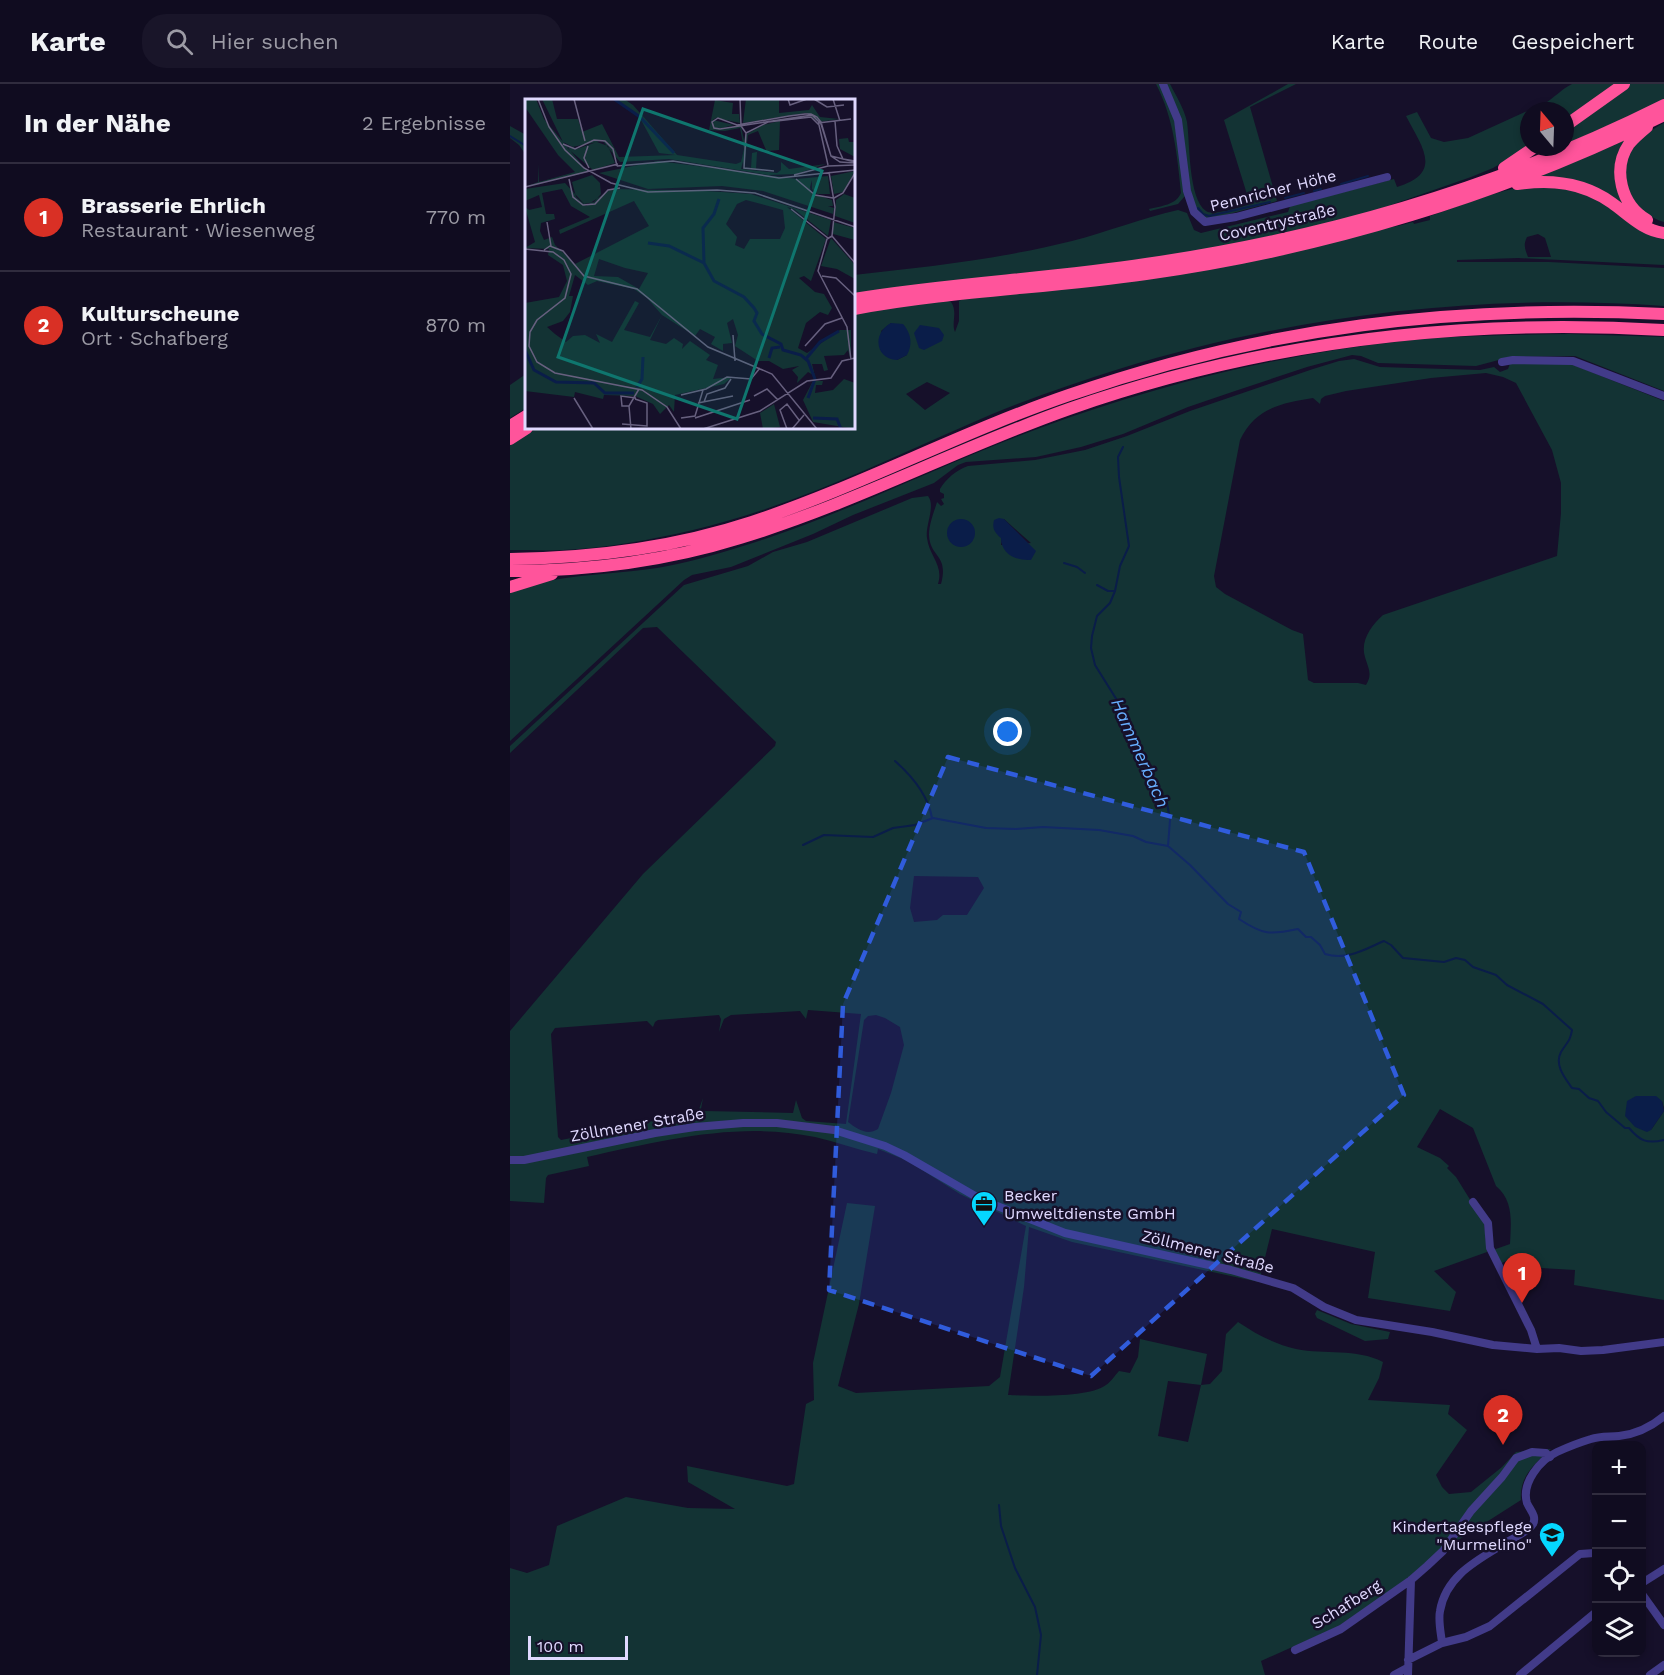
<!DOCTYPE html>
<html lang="de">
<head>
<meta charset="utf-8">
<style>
	:root { --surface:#100c20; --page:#191529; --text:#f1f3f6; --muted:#9c9ba5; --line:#302c3e; --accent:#d93025 }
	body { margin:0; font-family:"Work Sans",sans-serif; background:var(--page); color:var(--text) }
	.controls { position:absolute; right:18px; bottom:18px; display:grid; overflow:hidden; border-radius:12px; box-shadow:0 3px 9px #0003 }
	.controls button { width:54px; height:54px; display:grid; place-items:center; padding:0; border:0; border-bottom:2px solid var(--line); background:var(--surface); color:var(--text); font:30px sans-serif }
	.compass { position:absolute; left:1010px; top:18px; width:54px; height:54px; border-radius:50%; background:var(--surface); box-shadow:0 3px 9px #0003; rotate:341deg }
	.scale { position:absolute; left:18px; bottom:15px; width:100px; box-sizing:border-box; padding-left:6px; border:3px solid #e0d9ff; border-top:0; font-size:16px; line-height:21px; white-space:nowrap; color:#e0d9ff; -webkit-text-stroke:4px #16102a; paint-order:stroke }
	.you { position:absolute; left:498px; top:648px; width:21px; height:21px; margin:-15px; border:4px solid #fff; border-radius:50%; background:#1a73e8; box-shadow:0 0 0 9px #1a73e833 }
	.badge { display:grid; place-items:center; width:39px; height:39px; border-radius:50%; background:var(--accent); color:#fff; font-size:20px; font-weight:700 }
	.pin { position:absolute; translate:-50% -50px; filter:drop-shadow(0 2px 3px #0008) }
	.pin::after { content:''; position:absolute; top:32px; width:21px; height:18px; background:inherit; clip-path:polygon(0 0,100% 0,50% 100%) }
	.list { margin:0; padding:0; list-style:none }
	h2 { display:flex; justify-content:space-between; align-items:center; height:78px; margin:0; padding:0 24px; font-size:26px }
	h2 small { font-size:20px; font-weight:400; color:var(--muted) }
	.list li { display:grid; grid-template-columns:39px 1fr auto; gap:18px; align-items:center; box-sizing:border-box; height:108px; padding:0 24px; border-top:2px solid var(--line) }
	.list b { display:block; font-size:22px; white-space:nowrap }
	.list p { margin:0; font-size:20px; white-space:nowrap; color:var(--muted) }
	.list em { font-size:20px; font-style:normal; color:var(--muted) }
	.icon { flex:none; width:33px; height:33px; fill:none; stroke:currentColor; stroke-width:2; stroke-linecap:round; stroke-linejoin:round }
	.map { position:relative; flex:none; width:1154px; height:1591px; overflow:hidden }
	header { display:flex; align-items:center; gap:36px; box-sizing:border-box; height:84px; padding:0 30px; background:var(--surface); border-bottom:2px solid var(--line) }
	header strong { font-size:28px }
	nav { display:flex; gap:33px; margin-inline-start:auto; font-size:21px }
	.search { width:420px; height:54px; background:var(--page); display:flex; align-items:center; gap:15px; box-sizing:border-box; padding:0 21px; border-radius:24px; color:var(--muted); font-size:22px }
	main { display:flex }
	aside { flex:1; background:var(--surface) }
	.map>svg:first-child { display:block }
	.green { fill:#133334; fill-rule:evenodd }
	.water { fill:#0a1d49 }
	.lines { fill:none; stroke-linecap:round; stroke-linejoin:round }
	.stream { stroke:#0a1d49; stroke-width:2 }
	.minor { stroke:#423b89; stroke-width:8 }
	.highway { stroke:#ff549b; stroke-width:12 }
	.marked { fill:#305cdc; fill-opacity:0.2; stroke:#305cdc; stroke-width:4.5; stroke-dasharray:12 8; stroke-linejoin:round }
	.labels { text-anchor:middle; stroke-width:5; stroke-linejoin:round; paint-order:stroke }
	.street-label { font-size:16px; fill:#e0d9ff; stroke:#16102a }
	.poi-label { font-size:16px; fill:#e0d9ff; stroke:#16102a; text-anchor:start }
	.water-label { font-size:18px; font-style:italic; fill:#67afff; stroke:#16102a }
	.inset-river { fill:none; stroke:#0a1d49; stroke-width:3 }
	.inset-road { fill:none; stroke:#67607f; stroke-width:1.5 }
	.view { fill:#0f766e; fill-opacity:0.15; stroke:#0f766e; stroke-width:3 }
	.inset-edge { fill:none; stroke:#e0d9ff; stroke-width:3 }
</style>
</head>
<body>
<header>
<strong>Karte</strong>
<div class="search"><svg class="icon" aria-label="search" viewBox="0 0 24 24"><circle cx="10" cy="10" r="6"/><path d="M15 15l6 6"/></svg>Hier suchen</div>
<nav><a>Karte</a><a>Route</a><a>Gespeichert</a></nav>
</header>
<main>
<aside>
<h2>In der Nähe<small>2 Ergebnisse</small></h2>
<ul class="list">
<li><span class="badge">1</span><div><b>Brasserie Ehrlich</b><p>Restaurant · Wiesenweg</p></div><em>770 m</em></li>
<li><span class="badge">2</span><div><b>Kulturscheune</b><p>Ort · Schafberg</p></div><em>870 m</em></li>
</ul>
</aside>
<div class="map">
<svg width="1154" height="1591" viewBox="0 0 1154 1591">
	<rect width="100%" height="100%" fill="#16102a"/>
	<path class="green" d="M646 0H651L664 33 675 112 668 120 640 127 639 125C651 122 666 121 671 109 667 71 664 35 646 0Z
		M656 0H660C666 12 674 24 677 38 680 58 678 115 696 127 703 132 731 123 740 120L714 36 778 0H786L740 23 767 117 701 135 691 133 684 120Z
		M1062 0H1109L1055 38V27H1019V63L983 84 961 93 852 131 687 169 344 211V191C417 183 490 175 562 157 597 148 632 134 668 126L677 129 684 146 691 149 778 128 780 122 884 95 887 103C934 89 912 63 896 32L907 28 921 54 934 58 958 54 1037 18C1046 12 1052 5 1062 0Z
		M1118 0H1154V16L1055 61V45Z
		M1154 39V138C1141 135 1120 119 1116 106 1114 98 1114 80 1117 73 1121 58 1141 46 1154 39Z
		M0 42 16 51V71L9 61 0 54Z
		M1124 49 1117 61 1113 115 1148 145 1104 116 1021 95Z
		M1030 100 1072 106 1154 153V181L1008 174 947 176V178H1039L1154 184V222C971 209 784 231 609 285 558 301 506 319 457 341 368 380 278 424 183 446 140 456 96 464 53 466 37 467 17 466 0 466V361L27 344H344V228L435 216 441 218C448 228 441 239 445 248L449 237V217L455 214 888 142 903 138 904 140 920 136V132C956 120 992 104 1030 100ZM1028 150 1035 154 1041 173H1018C1015 165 1013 161 1017 153ZM381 239 397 271 387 276 371 247ZM417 298 440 309 415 326 396 310Z
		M1060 250 1154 253V307L1065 272 1000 273 966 282 868 279 851 272 842 271 797 283 725 307 678 323 613 350 571 363 526 373 456 378 448 381 424 399 343 431 303 450 221 483 182 491 174 496 0 657V506C14 503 28 498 43 496 77 490 112 489 147 484 176 479 205 471 233 462 335 431 430 380 530 344 647 301 770 270 894 257 949 251 1004 251 1060 250Z
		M844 275 870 283 970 286 984 283 990 288 998 285 1001 277 1061 280 1154 317V1024L1152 1017 1141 1046 1154 1027V1216L1064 1201 1065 1186 1014 1183 998 1176 990 1180 983 1166 1000 1160C1001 1139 1004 1117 986 1102L963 1044 930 1025 907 1063 930 1074 939 1082 937 1084 946 1093 974 1138 977 1168 924 1187 946 1208 940 1227 858 1214 865 1168 762 1145 749 1198 562 1158 519 1143 514 1203 498 1311C520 1312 579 1314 596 1301 601 1298 605 1291 609 1287L620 1289 628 1273 630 1255 697 1270 691 1301 700 1300 712 1287 716 1250 728 1238C746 1250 764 1260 786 1265 815 1271 846 1264 873 1278L869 1294 858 1316 940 1321 938 1330 957 1346 926 1391 932 1403 939 1410 961 1408 992 1383 1006 1368 1041 1365C1024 1380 1009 1393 1011 1416L942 1460 879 1508 827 1543 751 1577 755 1591H0V1484L17 1489 39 1481 47 1442 116 1413 178 1424 225 1425 178 1398 177 1382 277 1402 284 1400 296 1320 304 1316 303 1279 337 1119 365 1122 349 1220 328 1302 346 1309 479 1302 490 1293 516 1142 450 1110 398 1077 368 1065 367 1070C346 1065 326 1058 305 1053 229 1037 151 1057 77 1073L79 1082 38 1091 36 1094 34 1119 0 1117V947L133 790 265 662 266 658 147 543 133 544 0 669V662L174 501 238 482 263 468 297 458 402 414 418 412C426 422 415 441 417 454 419 472 434 481 428 500H431C439 470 420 474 419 451 419 440 424 428 427 418L431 422 434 420 431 415 434 414V410L430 408V405C436 395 446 386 458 382L525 376 575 366 617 352 680 327 803 285 829 277ZM976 289 993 293 1006 299 1042 366 1051 399V429L1047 472 873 531C861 542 850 557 855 573 858 584 863 590 856 601L848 599H804L798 596 793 550 782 546 715 510 706 503 704 492 730 356C745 324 772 319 803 314L810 320 811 315 815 312 836 307 921 294ZM494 435 521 459 491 461ZM404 792 468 793 474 804 457 831H433L427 836 404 838 400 824ZM298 926 351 930 336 1040 296 1037 292 1034 286 1016 283 1029 195 1027 191 1025 193 1014 188 1028 123 1041 118 1039 113 1044 51 1056 48 1053 41 950 45 944 137 937 143 943 145 938 148 936 209 931 211 935 209 948 214 935 221 931 290 927 296 935ZM366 931 375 934 390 943 394 961 381 1009 368 1045C357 1052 347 1045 338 1038L354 936 358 932ZM658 1297 691 1301 678 1358 648 1352Z
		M16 290V324L0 334V301Z
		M807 1226 841 1240 880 1248 878 1255 855 1257 807 1234 805 1230Z"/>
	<path class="water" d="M381 239 393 240C401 249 403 260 397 271L387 276C365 275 362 249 381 239Z
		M410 241 429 244 434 251 432 257 414 266 409 264 404 249Z
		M489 434 494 435 526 467 521 476C506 477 491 470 491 454 484 448 482 444 484 436Z
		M437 449a14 14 0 1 1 28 0a14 14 0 1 1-28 0Z
		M1126 1012H1146L1152 1017 1154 1027 1141 1046 1137 1048 1125 1043 1115 1032 1117 1017Z"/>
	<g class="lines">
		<path class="stream" d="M0 52 16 62
			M831 100 858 92
			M804 107 811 105
			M775 114 794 109
			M688 124 693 130 699 132 760 118
			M613 363 608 373 609 393 619 462 610 482 605 507 600 519 587 532 582 552 581 564 585 581 615 629V638L622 657 632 674 644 703 657 719 660 736 658 762 680 781 718 820 731 828 729 835C753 851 760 851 788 845L796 853H801L810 861 815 870C837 877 855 865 874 857L881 861 893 874 934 878 946 874 955 876 963 883 986 891 997 901 1033 920 1062 946C1060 958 1057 958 1051 968 1044 981 1055 994 1062 1004L1069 1005 1079 1014 1088 1017 1096 1028 1115 1044H1119C1130 1057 1137 1060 1154 1056
			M554 479 567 483 575 489
			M587 501 598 507H605
			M385 677C402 692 418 711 422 734
			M293 761 314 751 363 753 383 744 405 741 423 734 476 744 506 745 533 743 589 746 623 752 636 758 658 762
			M489 1421 491 1442 505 1484 525 1523 531 1551 527 1591"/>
		<path class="minor" d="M653 0 668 36 677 107 684 128 695 138 726 133 877 93
			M992 278 1003 276 1063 277 1154 312
			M0 1076H14L145 1049 185 1043 233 1039H267L324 1046 375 1062 394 1071 472 1116 555 1149 721 1186 783 1204 814 1223 846 1236 922 1248 983 1261 1027 1265 1049 1264 1071 1267 1093 1266 1154 1258
			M963 1118 978 1139 980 1164 1021 1246 1027 1265
			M1132 1499 1154 1485
			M1132 1510 1154 1541
			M932 1559C931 1549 928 1537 930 1527 936 1491 968 1476 997 1458 1005 1453 1018 1448 1023 1440 1027 1432 1020 1426 1017 1419 1011 1399 1030 1376 1047 1368 1058 1363 1071 1358 1081 1355 1090 1352 1100 1353 1109 1352 1126 1350 1141 1343 1154 1332
			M785 1566 831 1545 901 1496 917 1482 933 1467 961 1427 992 1393 1006 1374 1022 1368 1036 1369 1040 1373
			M898 1576 932 1559 956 1553 980 1542 1070 1470 1084 1469
			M884 1591 897 1584
			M898 1591 901 1496
			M1010 1591 1086 1528
			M1140 1591 1154 1581"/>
		<path class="highway" d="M1055 42 1114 0
			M1137 43C1131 48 1124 54 1119 60 1102 85 1111 121 1137 136
			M994 84 1025 63
			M1007 100C1041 95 1073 98 1102 119 1119 131 1132 146 1154 149
			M344 215C440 199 539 195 636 180 815 154 992 102 1154 21
			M344 225C440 207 539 204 636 190 815 165 992 111 1154 31
			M0 342 16 332
			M0 355 17 344
			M0 475C82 474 163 464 242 438 350 402 451 348 559 311 755 243 947 220 1154 230
			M0 487C78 487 156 477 230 454 343 420 448 364 559 325 750 258 952 234 1154 246
			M0 503 42 490"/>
	</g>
	<path class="marked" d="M438 673 794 768 894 1011 581 1292 319 1206 333 920Z"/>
	<defs>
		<g id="office-pin" transform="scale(1.35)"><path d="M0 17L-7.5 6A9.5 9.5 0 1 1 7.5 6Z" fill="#05d7ff" stroke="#16102a"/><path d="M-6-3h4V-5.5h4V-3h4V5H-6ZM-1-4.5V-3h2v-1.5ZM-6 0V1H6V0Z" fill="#111"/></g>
		<g id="school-pin" transform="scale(1.35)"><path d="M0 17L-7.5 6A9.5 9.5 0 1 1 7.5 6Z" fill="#05d7ff" stroke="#16102a"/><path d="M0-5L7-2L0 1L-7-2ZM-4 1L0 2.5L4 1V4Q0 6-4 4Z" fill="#111"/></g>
	</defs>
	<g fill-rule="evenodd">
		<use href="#office-pin" x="474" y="1120"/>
		<use href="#school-pin" x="1042" y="1451"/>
	</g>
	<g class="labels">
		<g class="street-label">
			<text transform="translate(763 106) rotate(-14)" y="6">Pennricher Höhe</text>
			<text transform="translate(767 138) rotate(-13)" y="6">Coventrystraße</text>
			<text transform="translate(127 1040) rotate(-10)" y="6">Zöllmener Straße</text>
			<text transform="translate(698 1167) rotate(14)" y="6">Zöllmener Straße</text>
			<text transform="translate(836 1520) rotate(-32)" y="6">Schafberg</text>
		</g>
		<g class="poi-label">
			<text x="494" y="1117">Becker<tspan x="494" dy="18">Umweltdienste GmbH</tspan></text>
			<text x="1022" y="1448" text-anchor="end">Kindertagespflege<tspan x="1022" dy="18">"Murmelino"</tspan></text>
		</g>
		<g class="water-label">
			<text transform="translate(630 669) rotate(66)" y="6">Hammerbach</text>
		</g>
	</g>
	<g transform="translate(15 15)">
		<rect width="330" height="330" fill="#16102a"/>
		<path d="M0 0H11L19 20 63 73 0 88 13 83V65L14 83 50 73 33 56 0 8ZM17 0H27L32 20H53L57 33 77 25 94 58 151 56 134 54 115 19 88 0H99L108 6 152 56 211 65 216 63 219 50 215 29 200 32 184 31 190 1 208 4 207 15H214L215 24 191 19 188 21 209 26 193 30 216 27 219 41 220 36 238 26 255 22 254 51 232 53 231 70 219 68 218 62 216 70 252 74 256 71V63L264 70 301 65 271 75 243 76 144 60 95 63 77 41 52 50 38 43ZM233 32 241 51 227 54 226 69 219 68 223 36ZM221 0H254V14L284 11 287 6 295 18 314 20 294 23 281 14 218 24ZM323 39 324 43H330V58L315 50 314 40ZM72 43 83 47 90 64 68 71 42 49ZM133 62 272 80 303 77 305 95H292L287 90V81L285 88 286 94 307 101 308 107H303L309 109 308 115 238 92 197 87 123 90 74 74ZM330 72 318 93 309 95 306 77ZM67 76 75 84 76 95 69 103 59 105 51 98 47 83ZM40 84 61 107 86 90 182 92 226 95 306 121 303 137 269 110 262 108 301 140 286 182 279 177 274 179 290 193 299 195 307 209 303 216 295 213 281 224 273 249 282 254 315 231H326V262L323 251 319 256 299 257 303 271 299 272 297 265H287L290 277 283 273 272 284 273 278 267 271 274 267 258 270 244 262H233L210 247 213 236 208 220 202 224 207 244 198 245V252L186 245 190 238 175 230 170 237 137 216 125 241 141 245 149 239 158 245 157 250 165 242 185 256 181 261 193 266 188 280 207 278 199 285 150 296 149 313 144 306 135 315 128 305 110 297 79 296 78 300 50 293 49 298 0 292V204L34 198 42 182 38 166 23 156 24 150 0 149 10 143 0 108 4 111 17 108 14 96 0 102V90ZM37 90 46 107 65 118 34 131 35 135 109 102 124 127 50 165 30 146 27 138 19 141 15 132 16 124 30 120 29 115H21L17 94ZM221 101 258 111 260 129 255 140H225L219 150 210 146 212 138 201 125 212 105ZM74 160 100 169 123 174 114 190 93 178 69 177ZM50 176 63 186 72 182 109 190 122 199 137 216 125 238 99 231 114 204 110 202 87 243 71 235 75 244 60 236 48 237 41 243 30 235 22 228 38 222 45 213 48 197H44ZM319 95 330 99V124L310 117 311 101ZM308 123 330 129V141L308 135ZM306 139 330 166V180L312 170 296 167ZM319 280 330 284V330L288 323 278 301 288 282H298L297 286H291L290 294 308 291ZM249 305 255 328 238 330 235 314Z" fill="#133334" fill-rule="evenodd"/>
		<path class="inset-river" d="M89 0 115 18 149 54M194 100 189 115 178 129 179 164 189 182 219 198 229 209 232 214 229 222 237 235 256 245 258 251 276 256 283 262 290 280 283 299M123 144 144 147 179 164M0 251 9 271 31 283 69 284 80 294H109M244 259 247 249 255 248M280 261 295 243 314 232M112 288 117 280 118 258M288 319 312 320 316 330"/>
		<path class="inset-road" d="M13 0 24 28 40 51 59 69 86 84 123 93 192 91 230 94 330 128M49 0 60 42M215 0 216 27 221 34M263 0 265 6 282 0M289 0 302 8 319 6M308 0 315 22M310 22 312 47M293 24 326 20M221 34 243 23 286 18 294 26 303 66M221 34 219 69 249 72M38 45 50 50 69 41 80 42 88 50 92 67M63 47 59 59 64 69M312 47 318 60 330 62M330 63 306 57 296 23 292 18 286 15H280L264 17 212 26 193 19 187 23 189 29 195 30 287 16 296 25 306 57 315 63 330 64M92 67 148 62 254 79 330 71M304 73 310 108 307 137 330 164M269 76 303 67 330 66M44 80 48 98 58 106 70 105 83 91 95 89M271 80 290 96 308 99M0 88 93 65M309 99 318 94 330 74M266 110 303 139M22 123 26 147M307 137 302 140 293 172 322 228 326 261M0 150 28 153 39 161 46 175 40 199 12 221 5 233 4 247 12 263 30 274 117 291 142 308 156 330M19 151 25 147 38 152 59 177 112 190 183 248 247 275 292 330M297 177 311 179 330 197M208 236 210 262M280 247 300 225 317 219M156 296 181 290 202 278 226 280 235 269M229 297 242 290 253 301M49 299 68 330M179 303 182 295 200 289 206 280M173 304 208 297M104 307H97L96 297 111 299M156 319 170 317 178 291M170 319 225 301M97 325 122 327V304L110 300M106 330 104 307 114 290M178 330 235 312 282 282 306 279 317 262 330 259M262 330 255 311 262 305 274 321M267 330 279 316"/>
		<path class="view" d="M118 10 297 72 212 320 33 258Z"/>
		<rect width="330" height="330" class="inset-edge"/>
	</g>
</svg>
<div class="controls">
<button>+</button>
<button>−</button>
<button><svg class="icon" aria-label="locate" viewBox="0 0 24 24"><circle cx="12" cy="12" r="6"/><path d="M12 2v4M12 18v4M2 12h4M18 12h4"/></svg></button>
<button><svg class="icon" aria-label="layers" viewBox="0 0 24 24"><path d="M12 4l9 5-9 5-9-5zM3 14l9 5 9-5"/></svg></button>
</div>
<svg class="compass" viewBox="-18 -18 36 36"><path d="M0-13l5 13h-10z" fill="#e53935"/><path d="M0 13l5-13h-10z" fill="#9c9ba5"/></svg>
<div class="scale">100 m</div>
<div class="you"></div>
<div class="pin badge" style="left:1012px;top:1219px">1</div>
<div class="pin badge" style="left:993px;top:1361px">2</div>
</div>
</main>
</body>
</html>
